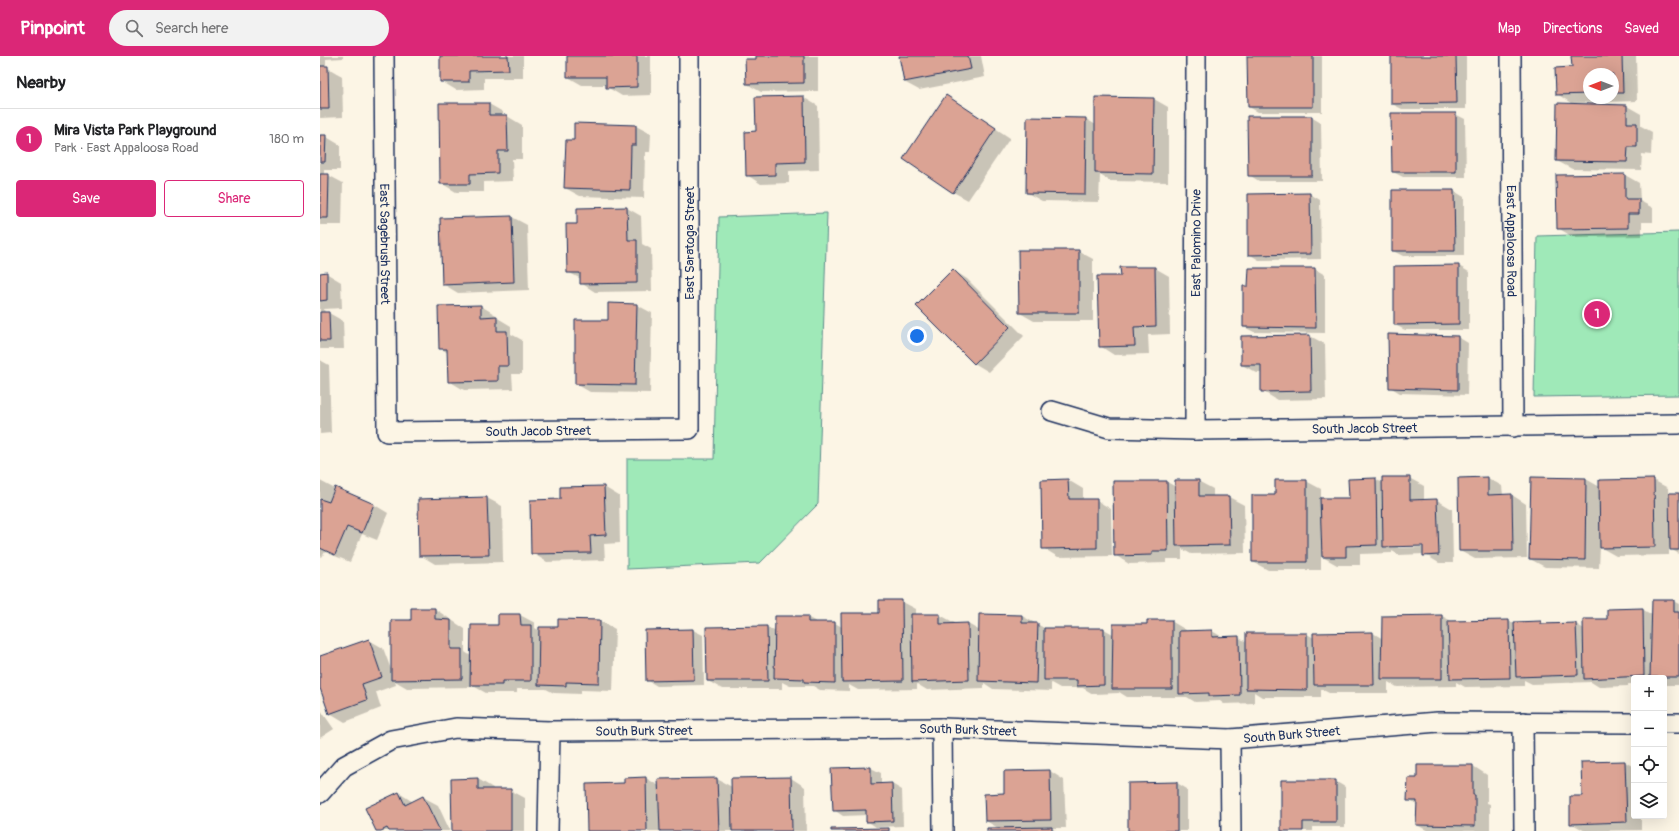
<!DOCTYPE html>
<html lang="en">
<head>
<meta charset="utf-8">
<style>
	:root { --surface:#fff; --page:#f2f2f2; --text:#202124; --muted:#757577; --line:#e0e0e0; --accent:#db2777 }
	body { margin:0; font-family:Pangolin,sans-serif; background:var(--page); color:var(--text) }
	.controls { position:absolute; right:12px; bottom:12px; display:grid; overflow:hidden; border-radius:4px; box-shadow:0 4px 16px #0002 }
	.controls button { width:36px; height:36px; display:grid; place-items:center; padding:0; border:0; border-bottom:1px solid var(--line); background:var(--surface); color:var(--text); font:20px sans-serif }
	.compass { position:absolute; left:1263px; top:12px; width:36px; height:36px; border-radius:50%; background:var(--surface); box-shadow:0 4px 16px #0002; rotate:270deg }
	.you { position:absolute; left:597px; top:280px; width:14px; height:14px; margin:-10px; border:3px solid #fff; border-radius:50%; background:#1a73e8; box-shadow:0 0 0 6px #1a73e833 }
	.badge { display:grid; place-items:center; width:26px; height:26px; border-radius:50%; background:var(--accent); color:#fff; font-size:13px; font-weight:700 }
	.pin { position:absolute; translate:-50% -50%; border:2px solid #fff; box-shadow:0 1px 4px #0006 }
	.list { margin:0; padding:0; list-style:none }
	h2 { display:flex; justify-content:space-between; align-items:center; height:52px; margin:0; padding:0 16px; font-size:17px }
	h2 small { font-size:13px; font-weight:400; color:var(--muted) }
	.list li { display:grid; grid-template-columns:26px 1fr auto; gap:12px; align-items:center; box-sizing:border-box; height:60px; padding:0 16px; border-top:1px solid var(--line) }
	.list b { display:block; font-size:15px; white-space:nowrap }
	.list p { margin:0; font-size:13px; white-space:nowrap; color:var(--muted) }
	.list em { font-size:13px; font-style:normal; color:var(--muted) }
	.actions { display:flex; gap:8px; padding:12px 16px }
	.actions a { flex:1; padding:9px 0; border:1px solid var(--accent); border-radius:4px; text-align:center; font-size:14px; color:var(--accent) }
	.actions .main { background:var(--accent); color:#fff }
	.icon { flex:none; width:22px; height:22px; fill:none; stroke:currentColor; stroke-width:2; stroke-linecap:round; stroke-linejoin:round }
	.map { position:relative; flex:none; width:1359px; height:775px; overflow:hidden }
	header { display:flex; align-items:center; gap:24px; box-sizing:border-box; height:56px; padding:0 20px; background:var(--accent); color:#fff }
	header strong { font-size:19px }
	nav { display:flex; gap:22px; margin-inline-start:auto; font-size:14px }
	.search { width:280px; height:36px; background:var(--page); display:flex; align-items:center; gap:10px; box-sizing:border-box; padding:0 14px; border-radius:22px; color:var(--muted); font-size:15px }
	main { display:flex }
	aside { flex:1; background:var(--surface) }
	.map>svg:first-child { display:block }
	.green { fill:#9fe9b8; stroke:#5d8c8b }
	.shadow { fill:#0003; fill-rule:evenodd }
	.building { fill:#dba394; stroke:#1b2f5e }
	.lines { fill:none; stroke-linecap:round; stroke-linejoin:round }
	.minor-casing { stroke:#1b2f5e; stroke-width:22 }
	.minor { stroke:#fcf5e5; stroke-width:19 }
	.labels { text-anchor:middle; stroke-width:3; stroke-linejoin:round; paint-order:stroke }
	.street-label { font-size:13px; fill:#1b2f5e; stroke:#fcf5e5 }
</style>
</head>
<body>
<header>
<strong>Pinpoint</strong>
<div class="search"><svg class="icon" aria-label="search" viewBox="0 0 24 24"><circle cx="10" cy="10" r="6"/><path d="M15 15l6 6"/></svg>Search here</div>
<nav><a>Map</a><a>Directions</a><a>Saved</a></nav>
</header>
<main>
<aside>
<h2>Nearby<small></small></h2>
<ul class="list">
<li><span class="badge">1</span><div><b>Mira Vista Park Playground</b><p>Park · East Appaloosa Road</p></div><em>180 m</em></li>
</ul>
<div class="actions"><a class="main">Save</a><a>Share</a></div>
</aside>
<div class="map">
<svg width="1359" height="775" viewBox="0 0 1359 775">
	<rect width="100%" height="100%" fill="#fcf5e5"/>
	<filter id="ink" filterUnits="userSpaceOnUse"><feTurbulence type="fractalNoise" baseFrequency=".025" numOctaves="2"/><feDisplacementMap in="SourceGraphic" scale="8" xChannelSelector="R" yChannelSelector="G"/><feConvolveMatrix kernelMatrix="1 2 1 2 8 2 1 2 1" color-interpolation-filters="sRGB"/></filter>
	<g filter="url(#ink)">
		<path class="green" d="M507 157 498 448 440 507 307 513V403H394L399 161Z
			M1359 176V339L1214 341 1217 180Z"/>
		<path class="shadow" d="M0 0H23V2L6 3V11L22 20 23 61 0 62Z
			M121 0H203V22H164V33L136 34 121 25Z
			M248 0H331V39L302 40 287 31V29H262L248 21Z
			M437 0H498V35L441 36 427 28 437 4Z
			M580 0H661L665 21 599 34 584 26Z
			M928 0H1002V56H938L929 51Z
			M1072 0H1146V53H1082L1072 48Z
			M1252 0H1316L1317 45 1251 47 1237 38 1253 12ZM1269 18H1293V42H1269Z
			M627 40 690 82 648 144 633 136Z
			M483 41 498 50 499 114 469 115V127L441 128 427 119Z
			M834 43 848 51V126L790 125 780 119 779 146 722 145 707 137 766 63 776 69Z
			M169 48 183 56V60H187L202 69V103H192L193 125 164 126V136H136L121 127Z
			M1307 50 1321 58V70L1332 76 1331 99 1322 98 1321 114 1252 113 1237 105Z
			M1135 58 1145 63 1146 121H1083L1073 116Z
			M991 61 1001 67 1002 125H939L929 119Z
			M316 70 331 78 330 96H325L324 142 260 140 245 132 255 85Z
			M0 80H5L20 89V114H4V119H8L23 127 22 169H0Z
			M1305 119 1319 127 1320 145 1333 152V166H1322V180L1253 181 1238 172Z
			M1134 135 1144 141V200H1083L1073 195Z
			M990 138 1000 144 1001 203 939 204 929 198V139Z
			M307 152 321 160 322 188 331 193 332 235 275 236 261 227V223L248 216 258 169Z
			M192 161 207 169 209 234 138 237 123 228Z
			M758 195 773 203V265H714L700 257Z
			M1139 210 1149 216V274H1085L1075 269Z
			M835 212 849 220 850 278 828 279 829 298 794 299 780 290 802 221Z
			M995 213 1005 219V277L934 276 924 271Z
			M633 214 647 223 704 280 669 316 654 307Z
			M6 217 21 226 22 252 4 253 5 257H9L23 265 24 293H0V218Z
			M289 248 317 249 332 257 330 337 270 336 256 328 289 265Z
			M161 250 176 259V261L191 270V278L202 284V318H192L193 333 144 334 129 325 128 297 120 292Z
			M990 280 1005 288 1006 343 957 344 942 335V317H937L922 309V281Z
			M1138 281 1148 287 1147 339 1080 337 1070 331Z
			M0 304 9 309 11 377 0 378Z
			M1089 422 1104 430V445L1117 444 1132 453 1133 507H1119L1104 498 1079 499 1072 495V497L1040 498V509H1017L1001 500V514H948L933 506 956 440 986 425 1001 433V443H1030L1055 423 1063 427ZM1108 489V491L1078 492V490Z
			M1168 422 1182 430 1183 439H1192L1206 448 1207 502 1155 503 1140 495Z
			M1212 422 1266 423 1280 431 1333 424 1348 432 1349 466H1351L1359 438V498L1349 492V499L1296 500 1280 491 1279 512 1225 511 1210 503Z
			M748 424 763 433V444H776L791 453 792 500 738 501 723 492 722 425Z
			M0 425 15 433 53 448 68 457 57 484 42 478 30 506 5 496 2 501 0 500Z
			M878 425 893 433V441H909L924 449 925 497 871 498 862 493V503H846V507L809 508 795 499 847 426 856 431Z
			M284 431 299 440 300 487 284 488 285 504 227 506 212 497 241 444V432Z
			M167 442 182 450 183 506 115 508 100 499 99 444Z
			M581 545 596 553V559H620L635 567V569L648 568 660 575V559L702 560 726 573H784L793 578 851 565 866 574V576L892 575 904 582H919L927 586 987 578 994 582V578L1053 577 1063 583 1122 560 1133 566 1189 565 1196 569V567L1221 566 1226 569 1256 568 1264 573 1322 553 1332 559 1353 545 1359 548V629H1346L1344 628V622H1314V628H1308V630L1279 631 1271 626 1212 628 1204 624V630L1145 631 1136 626V630L1077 631 1068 626V637H1009L1001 633V641H942L934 636V647L904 648 900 645 875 646 867 641H807L799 636V637L773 638 763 632H740L731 627V635L673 633 664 627V632L607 634 597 628V633L538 634 529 629V635L500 634 493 630H470L462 626V633H402L388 625 447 571 456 576 487 561 498 567H515L522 571 560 557Z
			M92 553H115L145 573V596L151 600 179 570V559H200L215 567V572L220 575 239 572V564L280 565 295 573 293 635 261 634V638L234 637 226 633H197V637H166L155 631 87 632 75 625 76 629 56 636 61 652 25 666 10 657 0 629V601L49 584 63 592 72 616 92 565Z
			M373 574 383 579 384 629 337 630 327 624 326 575Z
			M0 653 14 673 0 682Z
			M1305 706 1314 711V760H1321V774L1265 775 1251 767 1263 741Z
			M1153 710 1167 719V747L1170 748V775H1108L1097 769V749L1088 744 1098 723Z
			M551 712 561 717V729L572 728 582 734 583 770 556 771 547 765V759L523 760 514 754Z
			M730 715 744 724 746 772H731L736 775H668L680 773 666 765 685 738Z
			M326 722 339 730V724L397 723 412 731 471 722 485 731 486 775H268L305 728Z
			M158 723 173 732V734H190L205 742V775H133L132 724Z
			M1015 725 1025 731V771H993V775H962Z
			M857 727 867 733V775H809Z
			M79 737 93 746 103 741 118 749 130 775H57Z"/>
		<path class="building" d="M120 0H188L189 14 149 15V26H120Z
			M247 0H317V31L286 32V21H247Z
			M436 0H484V27L426 28 425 3H436Z
			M579 0H648L651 13 584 26Z
			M927 0H993V51H928Z
			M1071 0H1136L1137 47 1071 48Z
			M1251 0H1302L1303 37H1293V18H1269V38L1236 39 1235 12 1252 11Z
			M0 10H8L9 53H0Z
			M626 39 676 72 633 137 583 103Z
			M484 40 485 106 455 107V119L426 120 425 76 436 75 435 41Z
			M775 41 834 42 833 118 775 117Z
			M119 47H169V59H187L188 95H178V117L150 118V128H120Z
			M1237 47 1307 49V67H1317V91H1308L1307 106 1236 105Z
			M1071 57H1136V116H1072Z
			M927 60H992V120H928Z
			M707 61 766 62 765 138 706 137Z
			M254 67 316 69V89H311L310 134 244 132 246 84H254Z
			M0 79H6L5 106H0Z
			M0 118H9L8 162H0Z
			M1305 118V143H1319V158H1308V172L1237 173 1236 119Z
			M1072 134H1134L1135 195H1072Z
			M990 137 991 198 928 199V138Z
			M307 151 308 184H317V227L260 228V217H247L246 168H257V152Z
			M192 160 194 226 122 229 120 162Z
			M698 194H759V257H699Z
			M1139 209V268L1074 269V210Z
			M800 211H835L836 270 814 271 815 290 779 291 777 220H801Z
			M929 212H995L996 272 923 271V230H928Z
			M633 213 690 271 654 308 596 250Z
			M7 216V244L0 245V217Z
			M288 247 317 248 315 329 255 328V264H288Z
			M161 249V261L177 260V275H187L188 310H178V325L128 326 127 293H119L118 250Z
			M0 256H9L10 285H0Z
			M1068 278 1138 280V334L1069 332Z
			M990 279 991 335 941 336V309H921V280Z
			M1062 421H1090V444L1117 443 1119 499 1103 500V490L1063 491Z
			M1168 421V439L1192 438 1193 495H1139L1138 422Z
			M1211 421 1266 422 1265 504 1209 503Z
			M1056 422 1057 489 1026 490V501H1002L1000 442H1029L1028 423Z
			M748 423 749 443H777V492L722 493 721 424Z
			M1334 423 1335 491 1280 492 1279 424Z
			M855 424H879V440H909L910 489 856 490Z
			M955 424H987V506H932V439H955Z
			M793 425H847L848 495H832V499L794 500Z
			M284 430 286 479 270 480 271 497 211 498 210 444 240 443V431Z
			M15 431 54 448 42 477 27 471 15 499 0 492V443L9 446Z
			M1349 437H1359V494H1350Z
			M167 441 169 499 99 500 98 443Z
			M559 544H582L583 625 522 626 521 557H559Z
			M1332 544H1354V556H1359V621H1330Z
			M91 552H115V563L131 564V593H142V623L71 624V564H91Z
			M1323 552 1324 620 1264 623 1263 563H1287V553Z
			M178 558H200L201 569H211V625H182V629H150L151 569H178Z
			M591 558H620V568L648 567 649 624 592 626Z
			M659 558 702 559V567H718L716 627 658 625Z
			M1122 559V623H1061L1062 560Z
			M455 560H488V566H515V627L484 626V623L454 622Z
			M238 563 280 564 279 627 246 626V630L218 629 219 571H238Z
			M827 564H852V633H792L793 568H827Z
			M1189 564 1190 622 1130 623 1128 565Z
			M1221 565V568L1256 567 1258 619 1196 621 1194 566Z
			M447 570 448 625H387L386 571Z
			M724 572H784V629L757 630V624H724Z
			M373 573 374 624 326 625 325 574Z
			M892 574V581L919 580 920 639 889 640V637L859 638V575Z
			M1053 576 1054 629H994L993 577Z
			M926 577H987V634L926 633Z
			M49 583 62 621 42 628 47 644 9 658 0 632V600Z
			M1305 705 1307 766 1250 768V740H1262L1261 706Z
			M1097 709H1153V739H1155V770L1096 769 1097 745H1087L1088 722H1097Z
			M551 711V728L572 727 573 765 546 766V754L513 755 511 712Z
			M730 714 731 764 665 765 664 738 684 737V715Z
			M326 721 327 775H267L266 728 304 727V722Z
			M471 721 472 775H412L411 722Z
			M158 722V733H191V775H132L131 723Z
			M397 722 399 775H340L338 723Z
			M961 724H1016V766H983V775H961Z
			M857 726V775H808V727Z
			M79 736 85 749 103 740 120 775H69L67 772 61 775H56L45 752Z
			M732 771V775H667V772Z
			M569 772V775H511V773Z"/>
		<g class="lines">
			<g class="minor-casing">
				<g id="minor">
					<path id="s1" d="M64 0 67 376 369 373V0"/>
					<path id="s2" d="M1191 0 1193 371"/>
					<path id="s3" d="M732 355 789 372 875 374 1359 368"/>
					<path id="s4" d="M875 374 876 0"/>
					<path d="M1203 666 1204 775"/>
					<path d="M1344 667H1359"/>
					<path d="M622 672 623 775"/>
					<path d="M910 683 911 775"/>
					<path id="s5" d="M0 737 24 710 71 684 136 672 230 675 622 672 910 683 1118 666 1314 667"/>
					<path d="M228 775 230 675"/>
				</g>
			</g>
			<use href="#minor" class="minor"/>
		</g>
	</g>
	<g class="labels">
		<g class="street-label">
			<text dy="5" stroke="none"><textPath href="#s2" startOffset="185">East Appaloosa Road</textPath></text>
			<text transform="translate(369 187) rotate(-90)" y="5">East Saratoga Street</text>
			<text dy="5" stroke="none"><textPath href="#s4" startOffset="187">East Palomino Drive</textPath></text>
			<text dy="5" stroke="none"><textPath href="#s1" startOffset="188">East Sagebrush Street</textPath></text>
			<text dy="5" stroke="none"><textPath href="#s3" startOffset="315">South Jacob Street</textPath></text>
			<text dy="5" stroke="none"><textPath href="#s1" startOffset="527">South Jacob Street</textPath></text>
			<text dy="5" stroke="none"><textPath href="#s5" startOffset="668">South Burk Street</textPath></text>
			<text dy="5" stroke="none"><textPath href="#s5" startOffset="344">South Burk Street</textPath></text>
			<text dy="5" stroke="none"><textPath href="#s5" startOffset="992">South Burk Street</textPath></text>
		</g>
	</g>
</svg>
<div class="controls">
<button>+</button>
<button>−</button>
<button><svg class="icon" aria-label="locate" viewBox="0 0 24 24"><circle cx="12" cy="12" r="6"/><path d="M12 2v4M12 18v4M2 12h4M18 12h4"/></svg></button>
<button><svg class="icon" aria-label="layers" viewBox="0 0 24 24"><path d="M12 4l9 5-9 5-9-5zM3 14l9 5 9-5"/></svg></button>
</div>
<svg class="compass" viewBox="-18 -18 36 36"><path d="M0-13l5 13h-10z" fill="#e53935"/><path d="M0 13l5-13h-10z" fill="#757577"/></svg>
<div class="you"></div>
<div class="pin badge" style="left:1277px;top:258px">1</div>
</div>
</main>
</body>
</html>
